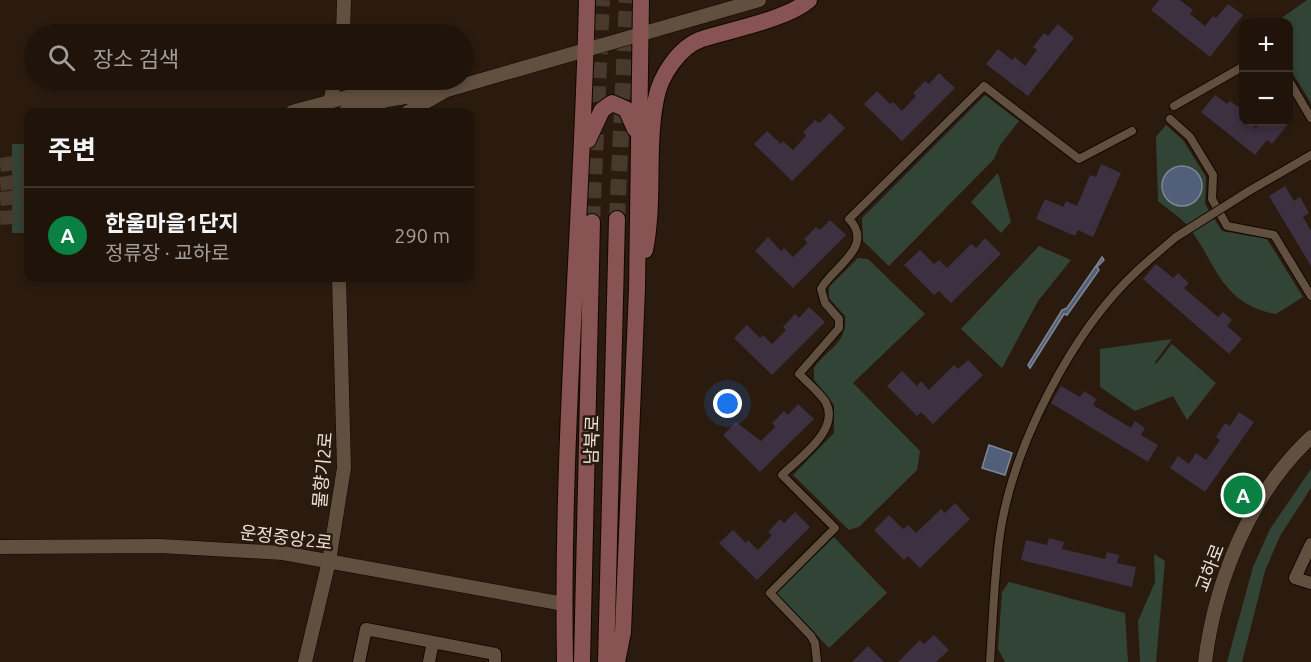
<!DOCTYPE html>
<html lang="ko">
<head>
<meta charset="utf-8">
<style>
	:root { --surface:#20140a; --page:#281d13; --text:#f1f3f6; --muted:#a29e9c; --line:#3d332b; --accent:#0b8043 }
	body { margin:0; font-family:Ubuntu,"Noto Sans KR",sans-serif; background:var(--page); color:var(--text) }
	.controls { position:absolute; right:18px; top:18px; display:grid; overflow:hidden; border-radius:12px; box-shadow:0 3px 9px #0003 }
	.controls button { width:54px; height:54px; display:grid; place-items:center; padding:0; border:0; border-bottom:2px solid var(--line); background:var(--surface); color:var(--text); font:30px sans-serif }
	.you { position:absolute; left:728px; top:404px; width:21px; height:21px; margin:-15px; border:4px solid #fff; border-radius:50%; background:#1a73e8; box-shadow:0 0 0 9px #1a73e833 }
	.badge { display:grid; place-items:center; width:39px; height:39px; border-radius:50%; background:var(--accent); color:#fff; font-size:20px; font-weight:700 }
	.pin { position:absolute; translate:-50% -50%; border:3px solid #fff; box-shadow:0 2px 6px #0006 }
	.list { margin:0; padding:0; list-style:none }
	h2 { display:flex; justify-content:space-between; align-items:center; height:78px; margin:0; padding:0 24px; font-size:26px }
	h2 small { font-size:20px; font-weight:400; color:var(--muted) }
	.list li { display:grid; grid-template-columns:39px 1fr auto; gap:18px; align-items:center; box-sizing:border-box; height:96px; padding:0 24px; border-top:2px solid var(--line) }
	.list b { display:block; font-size:22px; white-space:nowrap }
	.list p { margin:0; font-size:20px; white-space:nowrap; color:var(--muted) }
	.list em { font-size:20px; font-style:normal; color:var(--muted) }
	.icon { flex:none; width:33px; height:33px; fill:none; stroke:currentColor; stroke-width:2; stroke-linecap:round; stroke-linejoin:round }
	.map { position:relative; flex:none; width:1311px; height:662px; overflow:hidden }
	.search { position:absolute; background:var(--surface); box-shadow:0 3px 9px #0003; left:24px; top:24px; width:450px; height:66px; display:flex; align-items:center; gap:15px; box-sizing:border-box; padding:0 21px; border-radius:33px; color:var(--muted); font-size:22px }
	.panel { position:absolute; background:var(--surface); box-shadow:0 3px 9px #0003; left:24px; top:108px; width:450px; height:174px; border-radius:12px }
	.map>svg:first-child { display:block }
	.green { fill:#324436 }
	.water { fill:#515f7a; stroke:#7f8696; stroke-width:1.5 }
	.building { fill:#3d3041 }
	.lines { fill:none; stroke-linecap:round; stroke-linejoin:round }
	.tertiary-tunnel { stroke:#47392c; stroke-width:14; stroke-dasharray:14 7; stroke-linecap:butt }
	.secondary-tunnel { stroke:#47392c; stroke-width:16; stroke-dasharray:16 8; stroke-linecap:butt }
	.pedestrian-casing { stroke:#120600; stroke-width:10 }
	.minor-casing { stroke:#120600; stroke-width:14 }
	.tertiary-casing { stroke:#120600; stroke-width:15 }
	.secondary-casing { stroke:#120600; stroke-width:18 }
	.pedestrian { stroke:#615040; stroke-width:8 }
	.minor { stroke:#615040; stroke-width:12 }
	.tertiary { stroke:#615040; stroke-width:14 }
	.secondary { stroke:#875353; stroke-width:16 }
	.pedestrian-bridge-casing { stroke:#120600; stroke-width:10; stroke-linecap:butt }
	.pedestrian-bridge { stroke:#615040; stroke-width:8 }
	.labels { text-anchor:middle; stroke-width:5; stroke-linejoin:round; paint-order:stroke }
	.street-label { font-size:18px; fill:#ebe1d8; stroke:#2a1b0e }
</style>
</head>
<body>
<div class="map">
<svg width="1311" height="662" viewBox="0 0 1311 662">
	<rect width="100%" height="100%" fill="#2a1b0e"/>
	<path class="green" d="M1307 0H1311V103L1289 67 1288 22H1276Z
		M985 95 1019 121 1000 145 994 159 889 266 863 241 862 218Z
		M1166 125 1183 140 1206 177 1205 204 1222 231 1267 239 1303 297 1276 314C1220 304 1217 263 1187 225 1179 216 1167 209 1158 201L1156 137Z
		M12 144H28V233H12Z
		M998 173 1011 222 1001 233 971 202Z
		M1039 246 1071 260 1038 301 1002 368 961 329Z
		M858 258 868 259 925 314 853 383 920 451 917 470 859 527 849 530 793 475 834 433V405L814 380V368C827 349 848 343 845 316L829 298V287Z
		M1172 339 1155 362 1156 364 1172 344 1216 383 1187 420 1173 396 1135 411 1100 387V349Z
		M1311 469V488L1280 536 1265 571 1242 662H1227L1253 567 1270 529Z
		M834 537 887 593 829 648 776 593Z
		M1154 554 1165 561 1156 662H1140L1138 621 1155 582Z
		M1009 582 1125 613 1128 662H1005L998 649 1002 592Z"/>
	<path class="water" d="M1162 186a20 20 0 1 1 40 0a20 20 0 1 1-40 0Z
		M1102 257 1104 260 1097 267 1099 270 1067 315 1064 314 1030 368 1028 365 1062 310 1067 308Z
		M989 445 1012 453 1005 475 982 468Z"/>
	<path class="building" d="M1159 0H1180L1193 10 1190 14 1205 26 1213 16 1216 18 1228 4 1243 15 1210 57 1151 10Z
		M1058 24 1074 38 1028 96 986 64 998 49 1012 60 1015 57 1025 66 1037 50 1033 47 1044 33 1048 36Z
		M939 73 955 88 902 141 864 104 877 91 890 104 893 102 902 111 916 96 913 93 925 81 929 84Z
		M1215 95 1227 104 1230 101 1244 111V122L1256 128 1262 122H1290L1272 144 1267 140 1255 155 1201 112Z
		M830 113 845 128 792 181 754 144 767 131 781 144 783 141 793 150 806 136 803 132 815 120 819 123Z
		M1101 164 1121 173 1093 237 1078 230 1075 236 1036 219 1045 199 1063 207 1066 201 1077 206 1090 175 1096 177Z
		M1285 186 1294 201 1300 197 1309 213 1303 217 1311 231V266L1269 196Z
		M830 220 846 235 793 288 755 251 768 237 781 251 784 248 793 257 807 243 804 239 816 227 820 230Z
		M985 238 1001 254 951 303 939 291 934 295 904 265 920 250 934 264 939 260 947 268 971 244 976 248Z
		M1156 264 1173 278 1178 273 1189 283 1184 288 1218 317 1223 312 1232 320 1227 326 1242 339 1229 354 1143 279Z
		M809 307 825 322 772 375 734 338 747 325 760 338 763 335 772 344 786 330 783 327 795 314 799 318Z
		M968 360 983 375 933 424 921 412 917 416 887 386 902 371 917 386 921 381 929 390 954 365 958 369Z
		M1061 386 1080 397 1084 391 1096 399 1093 405 1131 428 1135 421 1145 428 1141 435 1158 445 1148 462 1051 403Z
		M798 404 814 419 760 472 723 435 736 422 761 441 775 427 772 423 784 411 788 415Z
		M1239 412 1254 422 1205 492 1170 468 1178 456 1189 464 1196 453 1206 460 1220 440 1216 437 1225 423 1230 426Z
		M955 503 970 519 920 568 908 556 904 560 874 530 889 515 903 529 908 525 916 533 941 509 945 513Z
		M795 512 810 527 757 580 719 543 733 530 746 543 748 540 758 550 772 535 768 532 780 519 784 523Z
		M1049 538 1064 542 1062 549 1105 559 1107 552 1119 555 1117 563 1136 567 1132 587 1021 560 1026 540 1047 545Z
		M934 635 949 650 936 662H898L920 640 924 644Z
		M868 646 884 662H852Z"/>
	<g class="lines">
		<path class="tertiary-tunnel" d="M0 165 28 161
			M0 184 28 180
			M0 199 28 196
			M0 218 28 216"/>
		<path class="secondary-tunnel" d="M617 219 627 0
			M592 222 602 0"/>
		<g class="pedestrian-casing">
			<path id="pedestrian" d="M1288 79 1311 118
				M1174 106 1244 66
				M1170 119 1190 137 1213 175 1212 199 1227 226 1274 235 1311 296
				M1249 191 1311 155
				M817 662 815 643 811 636 770 593 835 528 782 475C799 458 842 429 825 401 818 391 807 382 799 374L839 328V319L825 303 821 289C831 268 876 247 849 219L984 86 1079 159 1132 131
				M990 662C993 620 994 576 1000 534 1013 446 1072 331 1138 270 1150 259 1163 248 1176 237"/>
		</g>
		<g class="minor-casing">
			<path id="minor" d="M1311 544 1295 578 1311 583
				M359 662 366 629 495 654V662
				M429 662 433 642"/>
		</g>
		<g class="tertiary-casing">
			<path id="tertiary" d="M343 34 344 0
				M358 80 369 91
				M330 102 335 80
				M292 112 384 87 450 89
				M345 112 387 100 424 94
				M408 112 447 90 759 0
				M0 547 160 546 283 553 564 604
				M305 662 329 561 344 468 339 278
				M1205 662C1215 581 1250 494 1311 437"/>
		</g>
		<g class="secondary-casing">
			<path id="secondary" d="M588 140 602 110 612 103 626 109 635 129
				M645 250C655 200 646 148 656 99 660 76 679 47 702 39 730 30 788 19 809 0
				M565 662C561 441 582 221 587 0
				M582 662 592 222
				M606 662 617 219
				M617 662 623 632 637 289 641 0"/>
		</g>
		<use href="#pedestrian" class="pedestrian"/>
		<use href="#minor" class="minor"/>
		<use href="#tertiary" class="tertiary"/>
		<use href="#secondary" class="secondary"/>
		<g class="pedestrian-bridge-casing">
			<path id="pedestrian-bridge" d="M1176 237 1249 191"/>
		</g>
		<use href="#pedestrian-bridge" class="pedestrian-bridge"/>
	</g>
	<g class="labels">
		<g class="street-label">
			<text transform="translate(592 440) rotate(-88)" y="6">남북로</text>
			<text transform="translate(323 470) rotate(-85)" y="6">물향기2로</text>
			<text transform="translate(286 538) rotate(7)" y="6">운정중앙2로</text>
			<text transform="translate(1210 568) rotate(-69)" y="6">교하로</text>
		</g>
	</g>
</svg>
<div class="controls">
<button>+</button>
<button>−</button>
</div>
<div class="you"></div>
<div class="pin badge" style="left:1243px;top:495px">A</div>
<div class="search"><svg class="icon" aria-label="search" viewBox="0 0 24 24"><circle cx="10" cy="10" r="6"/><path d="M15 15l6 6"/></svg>장소 검색</div>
<section class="panel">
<h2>주변<small></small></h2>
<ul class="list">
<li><span class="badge">A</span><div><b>한울마을1단지</b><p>정류장 · 교하로</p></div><em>290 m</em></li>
</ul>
</section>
</div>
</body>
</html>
